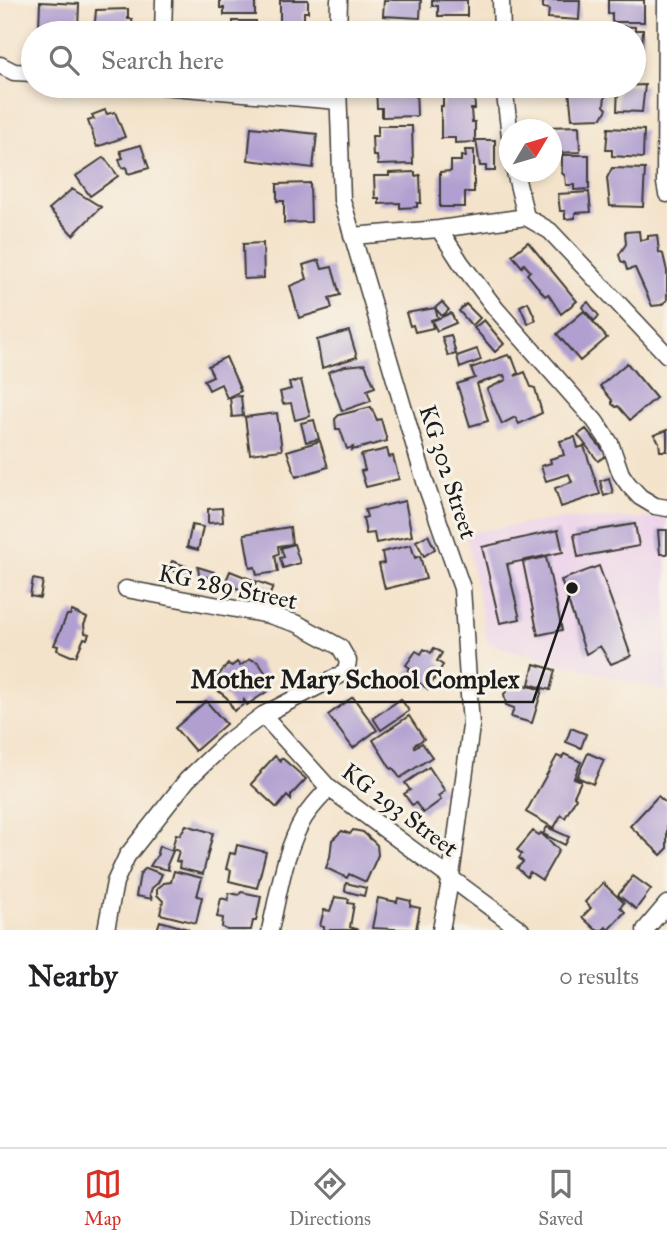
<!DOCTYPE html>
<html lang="en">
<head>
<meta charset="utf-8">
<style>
	:root { --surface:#fff; --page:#f2f2f2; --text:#202124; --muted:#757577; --line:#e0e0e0; --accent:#d93025 }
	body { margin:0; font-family:"IM FELL Great Primer",serif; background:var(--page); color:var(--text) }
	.compass { position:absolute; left:499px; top:119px; width:63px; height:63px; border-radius:50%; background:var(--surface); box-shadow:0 4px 10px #0003; rotate:52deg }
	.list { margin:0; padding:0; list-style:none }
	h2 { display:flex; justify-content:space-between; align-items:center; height:91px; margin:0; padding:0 28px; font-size:30px }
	h2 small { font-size:23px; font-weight:400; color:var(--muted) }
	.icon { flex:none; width:38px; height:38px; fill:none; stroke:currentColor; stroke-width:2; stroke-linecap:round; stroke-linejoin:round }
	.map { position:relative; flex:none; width:667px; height:930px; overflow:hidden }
	.search { position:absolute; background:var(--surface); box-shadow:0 4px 10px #0003; left:21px; right:21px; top:21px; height:77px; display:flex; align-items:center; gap:18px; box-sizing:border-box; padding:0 24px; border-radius:38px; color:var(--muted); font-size:26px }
	.sheet { height:217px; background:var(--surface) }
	nav { display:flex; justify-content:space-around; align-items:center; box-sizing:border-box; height:98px; border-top:2px solid var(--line); background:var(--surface); font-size:19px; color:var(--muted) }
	nav a { display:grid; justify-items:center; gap:4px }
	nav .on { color:var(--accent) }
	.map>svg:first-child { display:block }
	.built { fill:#ecd1ea }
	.building { fill:#b09fd0 }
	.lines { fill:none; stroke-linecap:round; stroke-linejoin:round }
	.minor-casing { stroke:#3c3a36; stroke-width:19 }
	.minor { stroke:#fff; stroke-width:16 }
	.labels { text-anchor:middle; stroke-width:6; stroke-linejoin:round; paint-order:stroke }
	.street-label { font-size:24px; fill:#1c1c1c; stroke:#f7f3e8 }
	.leader { fill:none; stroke:#1c1c1c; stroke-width:2.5 }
	.callout-dot { fill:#1c1c1c; stroke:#f7f3e8; stroke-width:2.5 }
	.callout-label { font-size:26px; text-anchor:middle; font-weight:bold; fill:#1c1c1c; stroke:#f7f3e8; stroke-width:6; stroke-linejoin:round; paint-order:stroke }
</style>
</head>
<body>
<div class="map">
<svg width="667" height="930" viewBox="0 0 667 930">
	<rect width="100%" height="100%" fill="#f7f3e8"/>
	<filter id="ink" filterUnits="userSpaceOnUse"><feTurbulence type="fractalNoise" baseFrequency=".0143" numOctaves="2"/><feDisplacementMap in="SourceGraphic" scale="14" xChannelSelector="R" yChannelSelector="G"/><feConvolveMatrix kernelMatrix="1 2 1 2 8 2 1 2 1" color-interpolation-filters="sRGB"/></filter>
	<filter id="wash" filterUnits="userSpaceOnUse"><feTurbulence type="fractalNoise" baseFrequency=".00686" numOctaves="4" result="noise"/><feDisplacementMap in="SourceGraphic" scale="28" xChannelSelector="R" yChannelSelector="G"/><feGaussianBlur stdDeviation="1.57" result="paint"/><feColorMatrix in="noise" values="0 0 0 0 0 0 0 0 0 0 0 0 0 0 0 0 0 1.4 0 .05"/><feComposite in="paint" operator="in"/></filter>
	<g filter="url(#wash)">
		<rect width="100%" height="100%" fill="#f4e3cb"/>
		<path class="built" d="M667 518V691L488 644 466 533 556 519Z"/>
		<g id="blocks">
			<path class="building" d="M220 0H255V15H224V8H220Z
				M280 0H308V12H304V26H308L309 33H280Z
				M384 0H421L420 18 383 16Z
				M432 0H467V16H438V6H432Z
				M543 0H580L579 20 548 18 549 9 543 8Z
				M608 0H644V22H612V13L608 14Z
				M40 2 79 4 78 30 39 28Z
				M128 9V19H132L133 33H94L96 10Z
				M233 21H256V33H227V30H233Z
				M616 26 635 27V30H643L641 65H634V33H610V29H616Z
				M645 85 642 112 617 111 618 86Z
				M382 86H416L417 116 382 117V108H377L376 88H382Z
				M574 86H606L604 106 607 109 602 118 572 119 569 90H574Z
				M449 90H474L475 109H471L472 122H475V142L455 143V138H441V106H443V95H449Z
				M105 110 107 114 115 112 125 137 97 147 88 121 94 119 92 115Z
				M378 126H412L413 164 378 165 377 156H373L372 136H378Z
				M579 126 580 152 552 153V130H546L545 127Z
				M251 127 317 134 313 168 248 160Z
				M608 128 644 130 643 158 612 156V150H606Z
				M476 140H495V171H486V166H480Z
				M141 145 149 168 128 174 126 167 122 168 119 159 123 158 120 151Z
				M465 150H474V192H465V207H440V172L451 171V161H461V156L466 157Z
				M562 155H589V189L574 190V185H566L565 176 562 173Z
				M104 157 118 176 90 196 76 176Z
				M612 168 645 169 643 207 610 206 607 178Z
				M415 172V176L420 175 421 203H417V207L400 208V203L379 204V198H375L374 176H389V173Z
				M310 183 311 222 284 223V201H277V184Z
				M72 189 101 207 73 235 49 209Z
				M589 192 591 212 575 213V218L565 219V211H560L558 194Z
				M639 231 640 240 648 239V236L657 235 659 252 663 254 667 271V300L661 305 652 306 635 268 627 270 625 263 621 261 619 255 626 244 625 232Z
				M528 242 577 301 561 314 548 294 545 296 527 274 530 271 524 264 522 267 512 255Z
				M263 243 264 278 244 279 243 244Z
				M319 260 322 269 332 267 340 295 329 298 332 308 299 318 290 286 307 279 303 265Z
				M442 302 449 310 442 316 435 308 438 318 431 320 433 328 415 332 413 325 410 326 406 313 435 308Z
				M528 302 536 320 528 324 520 306Z
				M588 302 599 316 594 321 582 307Z
				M466 304 480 318 472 326 459 311Z
				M584 311 607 338 580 361 557 334Z
				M451 313 456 323 437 331 432 321Z
				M484 320 504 344 495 352 474 328Z
				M349 331 357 357 322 368 317 340Z
				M451 335 456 354 448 356 442 337Z
				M477 349 481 360 460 368 457 356Z
				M508 355 510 358 512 357 518 373 515 376 525 372 531 387 535 388 542 413 519 424 515 417 502 424 487 389 506 380 504 375 477 384 488 421 470 426 457 384 475 378 471 368Z
				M226 357 241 391 227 398 221 384 209 390 204 380 213 376 208 366Z
				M627 363 656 398 630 420 618 406 616 407 612 404V400L600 386Z
				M365 364 375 387 367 390 371 401 342 411 328 372 345 366Z
				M301 380 310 416 295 420 291 403 283 404 280 392 291 389 289 383Z
				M241 396 243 416 232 417 230 397Z
				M371 407 377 420 381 419 387 441 352 450 353 447 347 449 340 429H336L335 419 339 415Z
				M277 413 282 450 250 454 245 417Z
				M314 420 319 439 306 442 301 423Z
				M586 429 607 455 598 461 578 435Z
				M667 430V451H660L659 442 654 435Z
				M575 437 578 448 584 446 600 494 561 507 555 488 572 482 569 474 546 481 541 466 551 463 550 459 564 455 560 441Z
				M320 441 328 467 296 477 287 451Z
				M387 449 389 457 393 456 399 479 366 487 361 471 365 470 361 455Z
				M609 478 613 493 604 496 600 481Z
				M405 501 412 536 376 543 374 533 366 534 363 518 367 517 365 510Z
				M222 508 223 522 208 523V509Z
				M635 524 639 546 578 557 574 534Z
				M192 525 203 527 198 550 187 547Z
				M290 527 292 544 278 546 279 554 275 555 278 572 257 575 255 567 250 568 244 534Z
				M558 530 563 552 507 564 520 619 500 623 482 547Z
				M658 530H667V554H660Z
				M428 535 435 549 424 556 416 541Z
				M294 544 300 563 283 568 280 558 284 557 281 548Z
				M411 545 415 558 420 556 426 579 385 589 379 564 384 563 382 552Z
				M546 557 562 630 538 635 523 562Z
				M172 561 193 569 190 577 169 569Z
				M599 566 631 656 611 664 600 646 586 654 561 580Z
				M198 567 214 572 212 578 206 577 200 584Z
				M230 571 253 580 248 593 225 583Z
				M33 579 43 581 40 598 30 596Z
				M256 581 273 587 268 599 251 593Z
				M72 611 87 618 84 625 85 633 89 634 87 639 84 638 76 656H71L57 650 58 646 54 645 67 615H70Z
				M434 648 442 653 437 661 443 665 428 689 406 674 410 668 406 665 416 651 421 654 424 649 431 653Z
				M250 659 258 662 267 675 262 679 269 690 247 705 244 700 243 705 234 711 227 698 215 688 220 682 216 678 228 664 232 666 237 662 240 666Z
				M534 664 555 670 550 690 529 684Z
				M515 682 542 690 532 723 511 717 514 708 506 705 504 694 510 687 513 688Z
				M353 697 377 730 353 748 328 715Z
				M401 699 409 711 381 730 373 718Z
				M206 701 226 724 195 751 175 728Z
				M409 716 424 739 414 745 415 747 422 743 432 757 400 778 393 768 391 769 373 740Z
				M571 728 586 734 581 748 566 742Z
				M588 753 604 760 593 784 577 777Z
				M564 754 581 762 574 778 581 781 574 796 576 798 565 818 561 815 554 828 526 812 557 756 562 758Z
				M275 756 280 761 282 758 306 779 291 795V800L287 796 277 808 251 784 261 773 260 772Z
				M429 767 445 791 438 796 441 800 423 813 416 803 412 805 404 794 410 790 405 783Z
				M658 796 667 804V849L661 855 630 826Z
				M186 825 213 833 203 874 179 868 180 862 176 861 179 851 172 849 176 834 180 835Z
				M547 827 569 837 565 845 543 834Z
				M353 830 363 832 377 845 378 855 366 882 349 874 347 878 326 868 330 857 332 840 342 831 350 834Z
				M533 831 539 835 541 833 559 850 542 880 530 872 527 877 517 868 523 862 519 858 522 854 517 850Z
				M237 845 266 852 257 888 229 881 231 870 226 869 230 853 235 854Z
				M159 846 173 851 167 865 169 870 150 866 158 854 157 853Z
				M146 868 162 874 158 883 152 888 150 894 152 899 136 896 140 874Z
				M174 871 202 878 197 896 202 897 196 923 160 914 163 901 157 895V889L164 883 171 882Z
				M633 876 651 889 636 909 618 895Z
				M346 883 366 888 364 896 345 891Z
				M603 883 624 903 620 907 625 912 608 930 606 927 603 930H596L582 917 591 908 585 902Z
				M241 892 261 896 256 921H253L251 930H227L222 927 223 918 217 917 221 898 228 900 229 893 239 895Z
				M335 897 349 899 348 903 354 904 350 927 358 930H324V927L320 926 324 910 330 911Z
				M378 898 397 902 398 898 411 901 410 906 420 908 416 930 372 928Z
				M160 921 188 929V930H157Z"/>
		</g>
	</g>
	<g filter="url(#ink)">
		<use href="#blocks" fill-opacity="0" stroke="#3c3a36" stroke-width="2"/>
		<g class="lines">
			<g class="minor-casing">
				<path id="minor" d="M501 0 502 33
					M666 0 665 183 667 194
					M163 33 164 0
					M338 33 339 0
					M0 65 14 72 33 73
					M161 86 338 101
					M338 86 342 200 427 488 462 588 471 726 451 876 441 930
					M504 86 510 136
					M515 172 526 217 550 231 667 355
					M439 229 461 263 496 309 595 421 610 443 621 474 628 484 640 497 655 506 667 508
					M352 236 439 229 526 217
					M263 715 329 788 521 930
					M106 930 115 882 127 856 187 780 227 742 263 715 346 672 348 661 340 647 298 624 269 615 126 589
					M270 930C279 893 284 851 304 818 311 807 321 797 329 788
					M645 930 667 904"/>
			</g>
			<use href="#minor" class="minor"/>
		</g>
	</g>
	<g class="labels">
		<g class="street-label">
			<text transform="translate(448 472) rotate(72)" y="8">KG 302 Street</text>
			<text transform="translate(228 587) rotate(12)" y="8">KG 289 Street</text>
			<text transform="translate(400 810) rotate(37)" y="8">KG 293 Street</text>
		</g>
	</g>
	<path class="leader" d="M572 588L533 702H176"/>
	<circle class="callout-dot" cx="572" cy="588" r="7"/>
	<g class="callout-label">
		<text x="355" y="688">Mother Mary School Complex</text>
	</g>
</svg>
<svg class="compass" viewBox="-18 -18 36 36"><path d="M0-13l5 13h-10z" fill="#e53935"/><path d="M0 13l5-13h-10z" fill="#757577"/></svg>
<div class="search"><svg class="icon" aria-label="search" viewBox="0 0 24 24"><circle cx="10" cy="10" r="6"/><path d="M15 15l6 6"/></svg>Search here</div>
</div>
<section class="sheet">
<h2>Nearby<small>0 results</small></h2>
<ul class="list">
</ul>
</section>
<nav>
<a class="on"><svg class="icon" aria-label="map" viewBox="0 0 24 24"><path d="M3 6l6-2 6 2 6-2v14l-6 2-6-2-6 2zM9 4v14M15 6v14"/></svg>Map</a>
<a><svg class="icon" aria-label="directions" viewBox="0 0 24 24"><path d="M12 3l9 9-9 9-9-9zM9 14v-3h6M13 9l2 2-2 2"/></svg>Directions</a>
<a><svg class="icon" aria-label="saved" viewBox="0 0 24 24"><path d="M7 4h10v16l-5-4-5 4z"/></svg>Saved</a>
</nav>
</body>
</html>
